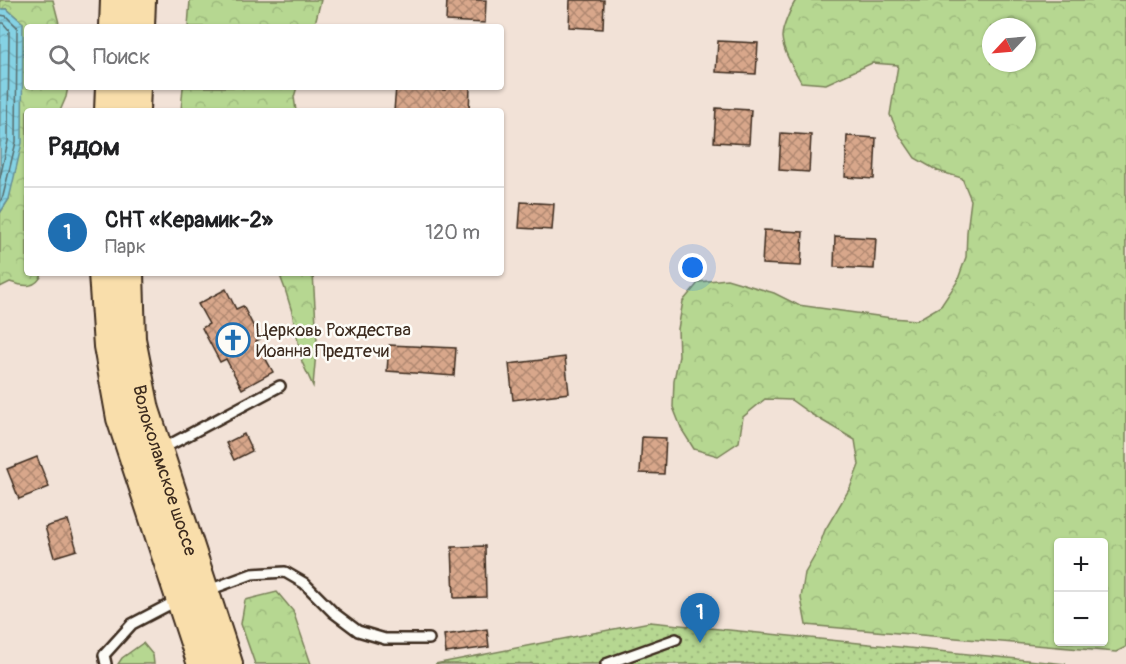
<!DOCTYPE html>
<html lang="ru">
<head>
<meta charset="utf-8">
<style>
	:root { --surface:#fff; --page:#f6f6f6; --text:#202124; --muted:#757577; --line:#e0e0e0; --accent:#1f6fb2 }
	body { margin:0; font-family:Pangolin,sans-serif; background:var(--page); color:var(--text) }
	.controls { position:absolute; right:18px; bottom:18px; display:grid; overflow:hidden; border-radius:6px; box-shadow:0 2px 4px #0004 }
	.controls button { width:54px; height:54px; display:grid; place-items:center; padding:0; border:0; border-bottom:2px solid var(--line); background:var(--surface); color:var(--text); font:30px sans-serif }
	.compass { position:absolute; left:982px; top:18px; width:54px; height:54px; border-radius:50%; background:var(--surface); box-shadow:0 2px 4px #0004; rotate:244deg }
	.you { position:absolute; left:693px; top:268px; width:21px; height:21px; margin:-15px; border:4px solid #fff; border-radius:50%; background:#1a73e8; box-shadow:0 0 0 9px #1a73e833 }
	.badge { display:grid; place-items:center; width:39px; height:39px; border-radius:50%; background:var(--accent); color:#fff; font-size:20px; font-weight:700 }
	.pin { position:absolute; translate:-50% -50px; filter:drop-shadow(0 2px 3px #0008) }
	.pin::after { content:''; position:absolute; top:32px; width:21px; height:18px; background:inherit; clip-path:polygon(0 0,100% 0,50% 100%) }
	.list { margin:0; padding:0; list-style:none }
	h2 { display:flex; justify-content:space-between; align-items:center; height:78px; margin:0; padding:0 24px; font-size:26px }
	h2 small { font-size:20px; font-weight:400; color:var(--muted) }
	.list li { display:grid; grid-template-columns:39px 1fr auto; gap:18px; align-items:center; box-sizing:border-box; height:90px; padding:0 24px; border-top:2px solid var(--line) }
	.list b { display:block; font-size:22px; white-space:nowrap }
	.list p { margin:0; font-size:20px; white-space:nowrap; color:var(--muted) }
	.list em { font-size:20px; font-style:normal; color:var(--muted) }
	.icon { flex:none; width:33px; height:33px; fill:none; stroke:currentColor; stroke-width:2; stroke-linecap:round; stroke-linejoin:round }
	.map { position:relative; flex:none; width:1126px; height:664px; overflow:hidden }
	.search { position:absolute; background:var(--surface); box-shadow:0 2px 4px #0004; left:24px; top:24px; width:480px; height:66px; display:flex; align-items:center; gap:15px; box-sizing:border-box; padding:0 21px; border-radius:6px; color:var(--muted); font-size:22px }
	.panel { position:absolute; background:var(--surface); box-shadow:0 2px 4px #0004; left:24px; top:108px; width:480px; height:168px; border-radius:6px }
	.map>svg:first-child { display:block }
	.forest { fill:url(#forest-crowns); stroke:#788058; stroke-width:1.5; fill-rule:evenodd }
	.garden { fill:url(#garden-dots); stroke:#788058; stroke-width:1.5 }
	.water { fill:url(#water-waves); stroke:#678f95; stroke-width:1.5 }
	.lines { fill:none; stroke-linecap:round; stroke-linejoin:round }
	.shore { stroke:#596d6d; stroke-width:1.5 }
	.building { fill:url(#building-cross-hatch); stroke:#3b2a1e; stroke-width:1.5 }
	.lane-casing { stroke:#3b2a1e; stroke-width:14 }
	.primary-casing { stroke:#3b2a1e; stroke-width:34 }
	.lane { stroke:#fdfcf7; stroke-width:9 }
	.primary { stroke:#f9deab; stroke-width:30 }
	.labels { text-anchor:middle; stroke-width:5; stroke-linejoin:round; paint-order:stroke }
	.poi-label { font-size:18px; fill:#3b2a1e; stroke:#fdfcf7; text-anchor:start }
	.street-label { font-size:18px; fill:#3b2a1e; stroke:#fdfcf7 }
</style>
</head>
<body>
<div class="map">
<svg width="1126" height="664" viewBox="0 0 1126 664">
	<defs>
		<pattern id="forest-crowns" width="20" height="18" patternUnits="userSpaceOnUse" patternTransform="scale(1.5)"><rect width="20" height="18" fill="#b6d791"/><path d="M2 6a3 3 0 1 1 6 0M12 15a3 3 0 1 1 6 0" fill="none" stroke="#9db97d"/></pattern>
		<pattern id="garden-dots" width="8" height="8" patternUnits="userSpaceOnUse" patternTransform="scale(1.5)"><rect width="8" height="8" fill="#b6d791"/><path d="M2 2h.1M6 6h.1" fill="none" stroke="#9db97d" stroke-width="1.8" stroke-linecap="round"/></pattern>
		<pattern id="water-waves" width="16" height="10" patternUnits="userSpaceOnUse" patternTransform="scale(1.5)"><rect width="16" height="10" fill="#85d2e4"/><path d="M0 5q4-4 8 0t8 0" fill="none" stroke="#74b4c3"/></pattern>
		<pattern id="building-cross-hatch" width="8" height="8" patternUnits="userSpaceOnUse" patternTransform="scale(1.5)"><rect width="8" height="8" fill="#d8a78b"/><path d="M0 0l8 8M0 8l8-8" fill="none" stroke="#b08871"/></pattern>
	</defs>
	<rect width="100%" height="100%" fill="#f2e2d7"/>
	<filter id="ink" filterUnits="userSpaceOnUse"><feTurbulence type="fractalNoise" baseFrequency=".0167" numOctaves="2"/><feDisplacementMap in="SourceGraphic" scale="12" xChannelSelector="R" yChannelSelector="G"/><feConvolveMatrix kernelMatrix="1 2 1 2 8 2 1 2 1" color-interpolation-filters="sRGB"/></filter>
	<g filter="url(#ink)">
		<path class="forest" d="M0 0H53L60 27H27V87H68L66 97 60 111H27V273H43C36 289 25 287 10 282L0 287V213L9 199 23 23 7 9H0Z
			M190 0H321L314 27H188Z
			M796 0H1126V647L1116 652 806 625 801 598 805 573 817 552 825 530 850 488 859 465 855 440 811 414 791 400 765 399 743 417 739 442 718 456 694 449 682 430 673 407 674 380 679 356 678 329 683 301 699 282 727 279 774 293 798 305 892 318 917 320 941 306 957 282 966 257 967 232 971 200 962 178 938 171 915 158 900 136 890 115 898 65 872 63 826 84 801 82C794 69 783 52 782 37 782 28 791 8 796 0ZM991 27H1027V63H991ZM1104 542V642H1058V542Z
			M183 87H297L294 97 296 111H181Z
			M279 273H313L317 341 313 386 302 362 292 312 285 289Z
			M277 592 293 611 311 664H255L241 624 245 600Z
			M143 643 153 655 154 664H118L122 658Z"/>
		<path class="garden" d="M650 622 1066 664H435Z"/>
		<path class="water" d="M0 9H7L23 23 22 143 9 199 0 213Z"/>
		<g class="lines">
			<path class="shore" d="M0 15 6 16 17 27 16 142 3 196 0 202
				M0 23H3L9 30 8 141 0 178"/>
		</g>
		<path class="building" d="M447 0H486L485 23 446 21Z
			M570 0H604L603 29 569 27Z
			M718 41 758 43 756 74 716 72Z
			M396 87 445 90V87H470L469 111H394Z
			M716 108 751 110 749 144 714 142Z
			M781 133 811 135 809 172 779 170Z
			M847 136 876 138 874 179 845 177Z
			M521 202 554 204 552 230 519 228Z
			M764 230 803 232 801 266 762 264Z
			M835 236 876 238 874 269 834 267Z
			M226 289 236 309 243 306 260 339 256 341 273 372 242 389 226 359 220 362 202 328 209 324 198 304Z
			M389 345 456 348 454 376 387 371Z
			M565 357 569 393 513 400 509 364Z
			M244 434 252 451 234 460 226 443Z
			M642 437 666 438 664 474 640 473Z
			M37 457 49 487 19 499 7 469Z
			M68 520 77 550 54 557 45 527Z
			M485 546 486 597 454 598 452 547Z
			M487 629 489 647 446 653 444 635Z"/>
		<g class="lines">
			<g class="lane-casing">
				<path id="lane" d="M160 450 280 386
					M206 591 252 574 285 572 304 583 334 613 358 631 385 639H429
					M106 664 104 655 132 624 178 600
					M606 664 676 639"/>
			</g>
			<g class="primary-casing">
				<g id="primary">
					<path d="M115 27 116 0"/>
					<path d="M139 27 140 0"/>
					<path d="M110 111 111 87"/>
					<path d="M134 111 135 87"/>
					<path d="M104 273 109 346 122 418 203 664"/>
					<path id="s1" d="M128 273 130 339 144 410 227 664"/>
				</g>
			</g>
			<use href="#lane" class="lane"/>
			<use href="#primary" class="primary"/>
		</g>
	</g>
	<defs>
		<g id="church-ring" transform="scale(1.725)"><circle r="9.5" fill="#fdfcf7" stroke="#1f6fb2" stroke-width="1.5"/><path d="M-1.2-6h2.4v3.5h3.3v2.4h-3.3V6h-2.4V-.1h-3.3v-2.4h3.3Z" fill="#1f6fb2"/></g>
	</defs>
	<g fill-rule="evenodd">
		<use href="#church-ring" x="233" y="340"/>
	</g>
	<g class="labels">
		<g class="poi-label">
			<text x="256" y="336">Церковь Рождества<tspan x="256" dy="21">Иоанна Предтечи</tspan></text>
		</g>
		<g class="street-label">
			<text dy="6" stroke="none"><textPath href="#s1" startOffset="202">Волоколамское шоссе</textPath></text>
		</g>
	</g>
</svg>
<div class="controls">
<button>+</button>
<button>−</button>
</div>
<svg class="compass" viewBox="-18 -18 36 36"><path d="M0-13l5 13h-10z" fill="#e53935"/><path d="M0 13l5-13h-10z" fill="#757577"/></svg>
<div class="you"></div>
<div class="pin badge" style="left:700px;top:643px">1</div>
<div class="search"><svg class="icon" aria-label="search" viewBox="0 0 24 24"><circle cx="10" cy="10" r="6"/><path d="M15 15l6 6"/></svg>Поиск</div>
<section class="panel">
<h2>Рядом<small></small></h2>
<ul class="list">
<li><span class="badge">1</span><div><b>СНТ «Керамик-2»</b><p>Парк</p></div><em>120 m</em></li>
</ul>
</section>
</div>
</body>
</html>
